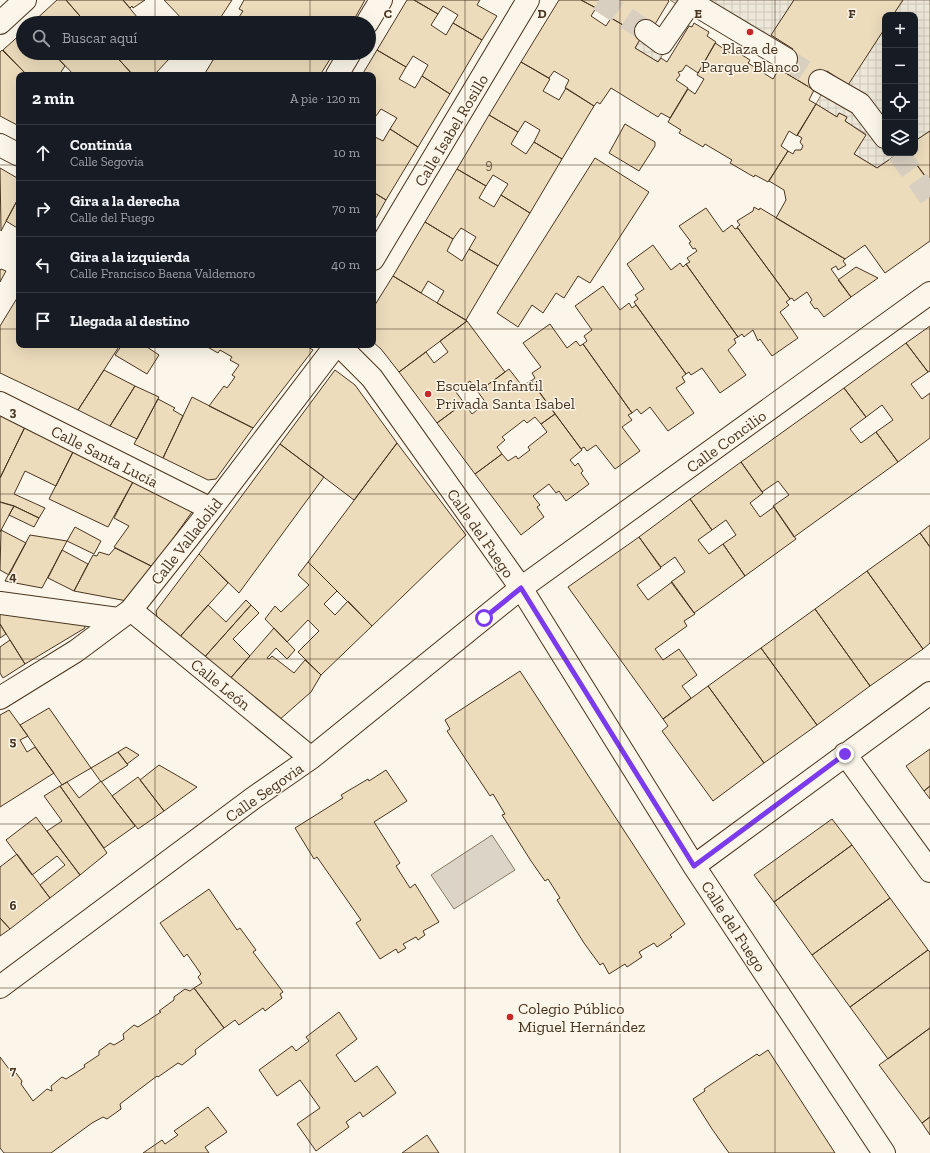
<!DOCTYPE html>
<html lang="es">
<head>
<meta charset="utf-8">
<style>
	:root { --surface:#171b24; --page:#242831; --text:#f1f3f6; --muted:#9ea1a6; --line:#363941 }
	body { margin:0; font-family:"Zilla Slab",serif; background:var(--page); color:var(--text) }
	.controls { position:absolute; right:12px; top:12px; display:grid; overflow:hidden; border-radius:8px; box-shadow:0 4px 16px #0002 }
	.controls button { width:36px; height:36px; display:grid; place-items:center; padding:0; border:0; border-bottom:1px solid var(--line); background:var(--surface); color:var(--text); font:20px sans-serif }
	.stop { position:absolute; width:12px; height:12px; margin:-9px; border:3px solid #7c3aed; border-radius:50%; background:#fff }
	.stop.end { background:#7c3aed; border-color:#fff; box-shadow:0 1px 4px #0008 }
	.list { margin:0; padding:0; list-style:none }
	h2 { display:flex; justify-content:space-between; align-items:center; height:52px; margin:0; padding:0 16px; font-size:17px }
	h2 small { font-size:13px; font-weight:400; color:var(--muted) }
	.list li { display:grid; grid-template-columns:26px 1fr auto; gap:12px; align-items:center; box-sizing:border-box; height:56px; padding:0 16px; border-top:1px solid var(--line) }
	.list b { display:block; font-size:15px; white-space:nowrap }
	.list p { margin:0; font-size:13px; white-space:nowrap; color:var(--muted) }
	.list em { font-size:13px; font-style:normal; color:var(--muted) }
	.icon { flex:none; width:22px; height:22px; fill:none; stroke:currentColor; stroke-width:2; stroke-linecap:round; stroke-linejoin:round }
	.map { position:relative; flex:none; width:930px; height:1153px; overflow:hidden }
	.search { position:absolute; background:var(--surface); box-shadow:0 4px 16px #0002; left:16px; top:16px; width:360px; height:44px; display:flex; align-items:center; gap:10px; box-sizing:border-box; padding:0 14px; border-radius:22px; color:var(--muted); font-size:15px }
	.panel { position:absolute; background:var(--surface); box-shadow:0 4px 16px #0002; left:16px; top:72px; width:360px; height:276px; border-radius:8px }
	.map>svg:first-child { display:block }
	.plaza { fill:url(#plaza-grid); stroke:#887966 }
	.water { fill:#dcd4c6; stroke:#887966 }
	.building { fill:#ecdcbc; stroke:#4a3520 }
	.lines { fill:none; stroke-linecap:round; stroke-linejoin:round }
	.street-tunnel { stroke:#d8cfc1; stroke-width:22; stroke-dasharray:22 11; stroke-linecap:butt }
	.street-casing { stroke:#4a3520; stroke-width:24 }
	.street { stroke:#fbf6e9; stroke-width:22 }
	.route { stroke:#7c3aed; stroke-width:5 }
	.grid { fill:none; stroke:#4a3520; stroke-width:1; stroke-opacity:0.55 }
	.poi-dot { fill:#c62828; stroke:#fbf6e9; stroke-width:1.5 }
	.labels { text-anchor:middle; stroke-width:3; stroke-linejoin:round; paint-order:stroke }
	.number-label { font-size:14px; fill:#725f47 }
	.poi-label { font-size:16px; fill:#4a3520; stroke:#fbf6e9; text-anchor:start }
	.street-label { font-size:16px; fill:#4a3520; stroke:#fbf6e9 }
	.grid-label { font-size:13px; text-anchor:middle; font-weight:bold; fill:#4a3520; stroke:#fbf6e9; stroke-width:3; stroke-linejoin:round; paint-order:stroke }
</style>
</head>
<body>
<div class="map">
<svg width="930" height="1153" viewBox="0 0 930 1153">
	<defs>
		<pattern id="plaza-grid" width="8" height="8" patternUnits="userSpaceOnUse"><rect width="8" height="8" fill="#ede7d9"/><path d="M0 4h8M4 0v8" fill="none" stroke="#cdc7ba"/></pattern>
	</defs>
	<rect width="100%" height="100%" fill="#fbf6e9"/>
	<path class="plaza" d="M670 0H794L772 35 793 49 781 67 690 10 658 62 635 48 642 36 664 34 681 7Z
		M903 0H930V131L915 141V15H893Z
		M885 28V153H899L877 168 854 154 866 134 845 121 847 117 839 113 837 117 816 104 821 95 814 90 827 71Z"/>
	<path class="water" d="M492 835 515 870 454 909 431 875Z"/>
	<path class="building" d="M57 0H66L86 23H32Z
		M66 0H123L142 23H86Z
		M123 0H145L133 8 132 6 130 8Z
		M164 0H232L217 23H186Z
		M244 0H365L352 23H235L243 11 239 9Z
		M407 0H414L438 14 431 25 446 35 453 23 482 40 450 94 422 76 428 65 413 56 406 67 377 50Z
		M414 0H480L477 5 497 16 482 40 453 23 458 15 443 6 438 14Z
		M559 0H581L596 8 591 16 606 26 611 18 642 36 635 48 658 62 661 58 667 62 689 26 692 27 694 23 709 32 707 36 716 42 698 73 686 65 682 71 678 72 680 75 676 80 688 88 670 118 661 113 658 117 611 88 600 104 597 102 594 106 565 88 569 80 554 71 549 78 521 62Z
		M581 0H668L669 1 654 26 642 36 611 18 616 10 600 1 596 8Z
		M794 0H903L893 15H885V28L848 85 827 71 814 90 779 69 793 49 771 35Z
		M23 32V53H53L65 66 59 75H27L3 50Z
		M715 43 732 54 734 50 750 60 748 63 773 79 779 69 814 90 809 100 816 104 797 136 789 131 781 146 788 151 768 182 755 175 754 177 730 163 732 160 705 144 703 147 679 133 681 130 668 122 688 89 695 94 704 79 697 75Z
		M2 50 27 75H19V126L0 116V52Z
		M377 50 406 67 399 79 415 88 422 76 450 94 418 147 390 129 397 118 381 109 373 120V75H362Z
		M53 53H113L133 75H74Z
		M113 53H166L170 58 154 75H133Z
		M212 53H334L320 75H204L213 60 209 58Z
		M521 62 550 79 543 91 559 100 566 88 594 106 562 159 534 142 540 130 525 121 518 132 489 115Z
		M816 104 837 117 839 113 847 117 845 121 866 135 854 154 877 168 899 153H908L926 177 919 182 930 196V241L885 273 865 245 845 259 776 218 786 200 784 190 769 181 788 151 793 154 795 150H801L803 146 800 142 802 138 797 135Z
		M489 115 518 132 511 144 526 154 534 142 562 159 530 213 501 195 508 184 493 175 486 186 457 169Z
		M625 124 655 142V146L639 171 609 153Z
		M390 129 418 147 386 200 373 192V136L383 141Z
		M930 131V177L927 179 908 153H915V141Z
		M595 158 649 192 590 283 578 276 564 298 556 293 543 313 532 305 518 327 497 313Z
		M0 168 19 179V197L1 231Z
		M457 169 486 186 479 198 494 207 501 195 530 213 498 266 469 249 476 237 461 228 453 239 425 222Z
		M373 192 386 200 373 223Z
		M19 197V229L6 221Z
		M754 207 759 210 760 208 845 259 843 261 846 265 838 270 836 266 831 269 851 297 824 317 817 308 815 309 810 302 812 300 807 292 794 301 792 298 790 299 737 227 740 225 737 221 753 211Z
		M706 208 723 232 732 225 735 229 738 228 790 299 786 302 789 305 780 312 798 338 772 356 760 339 758 341 753 330 744 337 742 334 738 337 686 264 690 262 687 258 697 251 695 248 693 249 689 243 691 242 679 226Z
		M425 222 453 239 447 251 462 261 469 249 498 266 466 320 437 303 444 291 428 281 421 293 393 276Z
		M653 245 671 270 680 263 683 267 686 264 738 337 734 339 736 343 728 350 746 375 720 393 702 368 691 375 689 372 686 374 634 302 638 299 635 295 644 289 627 264Z
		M856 267 878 278 851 297 838 280Z
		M1 269 6 271 0 282V270Z
		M393 276 467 321 399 372 381 349 373 342V308Z
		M603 286 620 310 629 303 632 308 636 305 686 374 682 377 685 382 676 388 694 413 668 431 650 407 641 414 637 409 632 413 583 344 587 341 584 336 592 330 575 306Z
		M19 295V345H120L78 410 0 373V326Z
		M467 321 505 372 478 392 470 381 456 392 464 403 437 423 399 372 426 352 434 363 448 352 440 341Z
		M550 324 567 348 576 341 580 346 583 344 632 413 628 415 632 420 622 427 640 451 615 469 596 445 587 451 584 447 581 449 531 381 535 378 532 373 541 367 523 343Z
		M930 326V371L928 372 906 343Z
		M906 343 928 372 911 384 922 399 930 393V438L898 462 876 432 893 420 882 405 866 417 844 388Z
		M122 345H144L159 355 147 374 115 355Z
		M204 345H305L313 350 253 428 209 406 224 386 227 388 235 377 232 375 239 365 230 360 232 357 220 350 218 353Z
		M509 369 523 387 531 380 555 414 541 424 535 417 527 423 524 420 502 437 505 440 497 447 502 454 475 474 437 423 464 403 472 414 486 403 478 392Z
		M104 370 135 386 110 426 78 410Z
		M335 370 355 385 397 443 354 500 280 444Z
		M135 386 159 397 137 439 110 426Z
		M844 388 866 417 850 429 861 443 876 432 898 462 794 537 773 506 789 495 778 481 762 492 741 462Z
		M192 397 253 428 216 479 208 480 163 458Z
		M158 399 175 408 173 410 183 416 163 458 134 444Z
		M555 414 582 450 570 460 575 466 578 463 583 471 581 473 589 484 566 501 559 491 556 493 549 484 533 496 540 505 537 507 544 517 521 535 475 474 502 454 508 461 516 456 518 459 530 450 528 447 547 432 541 424Z
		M0 415 25 427 0 478Z
		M25 427 74 450 56 486 25 471 14 494 45 508 39 518 14 506 0 502V478Z
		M397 443 466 535 372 626 308 562Z
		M280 444 324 477 239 593 199 554Z
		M74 450 134 480 108 527 49 499Z
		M741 462 763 493 750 503 760 517 774 507 796 539 745 576 723 544 736 535 726 520 712 530 690 499Z
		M134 480 194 509 153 567 114 547 129 526 114 518Z
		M690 499 712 530 698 540 709 554 723 544 745 576 694 613 671 582 685 572 675 557 661 567 639 537Z
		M0 502 14 506 0 532Z
		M14 506 39 518 34 527 9 515Z
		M930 525V547L920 533Z
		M75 527 101 541 94 554 67 541Z
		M1 530 26 543 9 575 0 570Z
		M920 533 930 547V643L923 649 867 571Z
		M30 535 67 541 42 588 5 581Z
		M639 537 661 568 637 585 648 600 672 582 695 614 684 621 687 626 655 649 663 660 679 649 697 675 682 686 691 698 663 719 568 587Z
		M115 548 153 567 127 601 74 591 93 555 97 556 99 552 109 555Z
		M62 550 88 564 74 591 48 578Z
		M199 554 228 583 177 640 158 624 156 611Z
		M308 562 337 591 324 604 335 615 348 601 372 626 321 675 298 652 319 631 308 620 287 642 265 619 275 606 281 612 309 585 298 575Z
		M867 571 923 649 870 686 815 609Z
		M246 600 251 605 202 660 177 640 208 605 226 622Z
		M251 605 259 613 233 639 250 656 228 681 202 660Z
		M815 609 870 686 817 725 761 648Z
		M0 611 83 620 85 628 25 664 0 624Z
		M0 624 6 634 0 638Z
		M274 628 295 650 287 659 276 648 267 658 269 659 272 656 294 673 305 660 321 675 311 692 278 721 228 681Z
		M10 640 25 664 3 678 0 673V647Z
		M761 648 817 725 764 763 708 686Z
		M520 671 685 924 670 935 672 937 657 947 654 943 639 952 642 957 627 967 625 964 609 974 603 963 600 965 584 943 557 900 560 898 548 879 545 881 531 861 502 815 505 814 493 794 490 796 447 731 450 729 445 720Z
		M708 686 764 763 713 801 662 731 668 726 663 719Z
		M49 708 91 768 62 785 20 725Z
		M9 710 28 736 20 740 27 752 35 747 54 773 0 807V715Z
		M126 747 139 755 127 764 118 752Z
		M930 749V786L924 791 906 766Z
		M118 752 128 765 101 782 91 768Z
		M159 765 197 787 164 811 140 780Z
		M386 770 407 801 374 822 400 863 396 866 410 888 415 884 439 922 423 931 425 935 418 940 416 937 403 944 406 948 398 953 396 949 380 959 356 923 361 920 317 857 314 859 295 828 343 798 341 795 368 779 369 781Z
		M138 777 164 811 138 829 112 796Z
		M101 781 135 826 104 848 60 786 67 782 79 798Z
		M60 786 107 853 80 875 47 831 62 821 44 796Z
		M930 786V799L924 791Z
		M36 817 80 875 50 898 40 885 65 865 57 856 32 875 6 840Z
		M832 819 852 845 774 902 754 875Z
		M852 845 890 898 812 955 774 902Z
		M17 854 50 898 10 929 0 918V867Z
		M209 889 237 930 240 928 256 950 253 952 283 992 280 994 282 998 265 1011 263 1008 239 1025 235 1020 224 1028 194 988 202 983 198 977 201 974 187 954 184 957 160 923Z
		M890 898 928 950 850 1007 812 955Z
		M0 918 10 929 0 936Z
		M928 950 930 952V1028L888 1059 850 1007Z
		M194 988 224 1028 195 1050 196 1054 182 1065 178 1063 158 1077 157 1076 120 1104 121 1109 107 1119 103 1117 92 1123 51 1153H4L0 1148V1057L12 1073H16L22 1081 21 1084 33 1101 47 1089 52 1091 51 1086 62 1077 66 1079 85 1067 84 1065 99 1055V1051L110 1043 114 1045 124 1039 123 1034 134 1025 138 1027 161 1012 159 1011 174 1000V997L185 989 190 991Z
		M339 1012 357 1039 336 1055 355 1082 377 1066 396 1093 363 1117 360 1112 346 1122 349 1127 316 1151 297 1124 320 1108 300 1080 277 1096 259 1070 292 1046 296 1051 309 1041 306 1037Z
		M930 1028V1117L922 1123 879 1065Z
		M768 1050 835 1153H729L712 1129 693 1099 705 1091 704 1089 734 1069 757 1054 759 1056Z
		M208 1107 227 1132 205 1147 209 1153H143L162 1140 165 1144 178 1135 174 1131Z
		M930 1117V1135L922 1123Z
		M427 1135 439 1153H402Z"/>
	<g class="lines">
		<path class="street-tunnel" d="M599 0 646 31
			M786 59 820 81
			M898 153 930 197"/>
		<g class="street-casing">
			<path id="street" d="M691 2 786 59
				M0 23 25 0
				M367 23 381 0
				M646 31 662 43 692 0
				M337 75 350 53
				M820 81 860 104 885 137
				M0 145 19 155
				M373 259 528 0
				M339 345 372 378 521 588 694 866 884 1153
				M0 403 211 509
				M0 603 118 619
				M131 610 311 758
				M0 698 76 651 131 610 211 509 336 345
				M845 754 930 871
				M694 866 930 693
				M0 987 252 799 311 758 521 588 930 293"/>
		</g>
		<use href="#street" class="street"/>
	</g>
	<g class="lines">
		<path class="route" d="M484 618 521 588 694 866 845 754"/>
	</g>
	<path class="grid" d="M155 0V23M310 0V23M465 0V1153M620 0V1153M775 0V1153M155 53V75M310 53V75M0 165H19M373 165H930M0 329H19M373 329H930M155 345V1153M310 345V1153M0 494H930M0 659H930M0 824H930M0 988H930"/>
	<g class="poi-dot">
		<circle cx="750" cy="32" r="4"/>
		<circle cx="428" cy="394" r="4"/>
		<circle cx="510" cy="1017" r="4"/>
	</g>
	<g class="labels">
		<g class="number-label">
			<text x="489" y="169">9</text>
		</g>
		<g class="poi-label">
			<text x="750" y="54" text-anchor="middle">Plaza de<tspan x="750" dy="18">Parque Blanco</tspan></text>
			<text x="436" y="391">Escuela Infantil<tspan x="436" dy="18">Privada Santa Isabel</tspan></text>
			<text x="518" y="1014">Colegio Público<tspan x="518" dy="18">Miguel Hernández</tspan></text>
		</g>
		<g class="street-label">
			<text transform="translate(451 130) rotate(-59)" y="6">Calle Isabel Rosillo</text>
			<text transform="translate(726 441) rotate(-36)" y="6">Calle Concilio</text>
			<text transform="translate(105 456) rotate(27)" y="6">Calle Santa Lucía</text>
			<text transform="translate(481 533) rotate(55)" y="6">Calle del Fuego</text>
			<text transform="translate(186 541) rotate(-52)" y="6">Calle Valladolid</text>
			<text transform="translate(221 684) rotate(39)" y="6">Calle León</text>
			<text transform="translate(264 792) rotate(-35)" y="6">Calle Segovia</text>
			<text transform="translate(734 926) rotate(57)" y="6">Calle del Fuego</text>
		</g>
	</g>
	<g class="grid-label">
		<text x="388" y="18">C</text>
		<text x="542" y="18">D</text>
		<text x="698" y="18">E</text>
		<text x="852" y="18">F</text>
		<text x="13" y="416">3</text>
		<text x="13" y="581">4</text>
		<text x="13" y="746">5</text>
		<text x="13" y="910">6</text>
		<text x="13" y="1075">7</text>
	</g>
</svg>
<div class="controls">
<button>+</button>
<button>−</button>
<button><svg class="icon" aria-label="locate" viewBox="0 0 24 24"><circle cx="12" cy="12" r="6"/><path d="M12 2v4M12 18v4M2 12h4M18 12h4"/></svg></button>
<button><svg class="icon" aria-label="layers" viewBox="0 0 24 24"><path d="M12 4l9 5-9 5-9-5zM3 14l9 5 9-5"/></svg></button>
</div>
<div class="stop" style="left:484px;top:618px"></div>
<div class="stop end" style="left:845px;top:754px"></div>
<div class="search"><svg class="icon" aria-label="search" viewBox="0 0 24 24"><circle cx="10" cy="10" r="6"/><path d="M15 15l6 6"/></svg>Buscar aquí</div>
<section class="panel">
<h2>2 min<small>A pie · 120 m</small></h2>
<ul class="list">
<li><svg class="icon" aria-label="ahead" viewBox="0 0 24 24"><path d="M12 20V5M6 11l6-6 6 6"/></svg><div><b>Continúa</b><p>Calle Segovia</p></div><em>10 m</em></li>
<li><svg class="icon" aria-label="right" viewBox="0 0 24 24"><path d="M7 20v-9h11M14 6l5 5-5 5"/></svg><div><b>Gira a la derecha</b><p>Calle del Fuego</p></div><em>70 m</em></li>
<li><svg class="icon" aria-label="left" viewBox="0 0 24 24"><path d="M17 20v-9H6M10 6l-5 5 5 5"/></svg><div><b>Gira a la izquierda</b><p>Calle Francisco Baena Valdemoro</p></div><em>40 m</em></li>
<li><svg class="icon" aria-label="arrive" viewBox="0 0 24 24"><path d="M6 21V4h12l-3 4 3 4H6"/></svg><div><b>Llegada al destino</b></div></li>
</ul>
</section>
</div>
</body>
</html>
